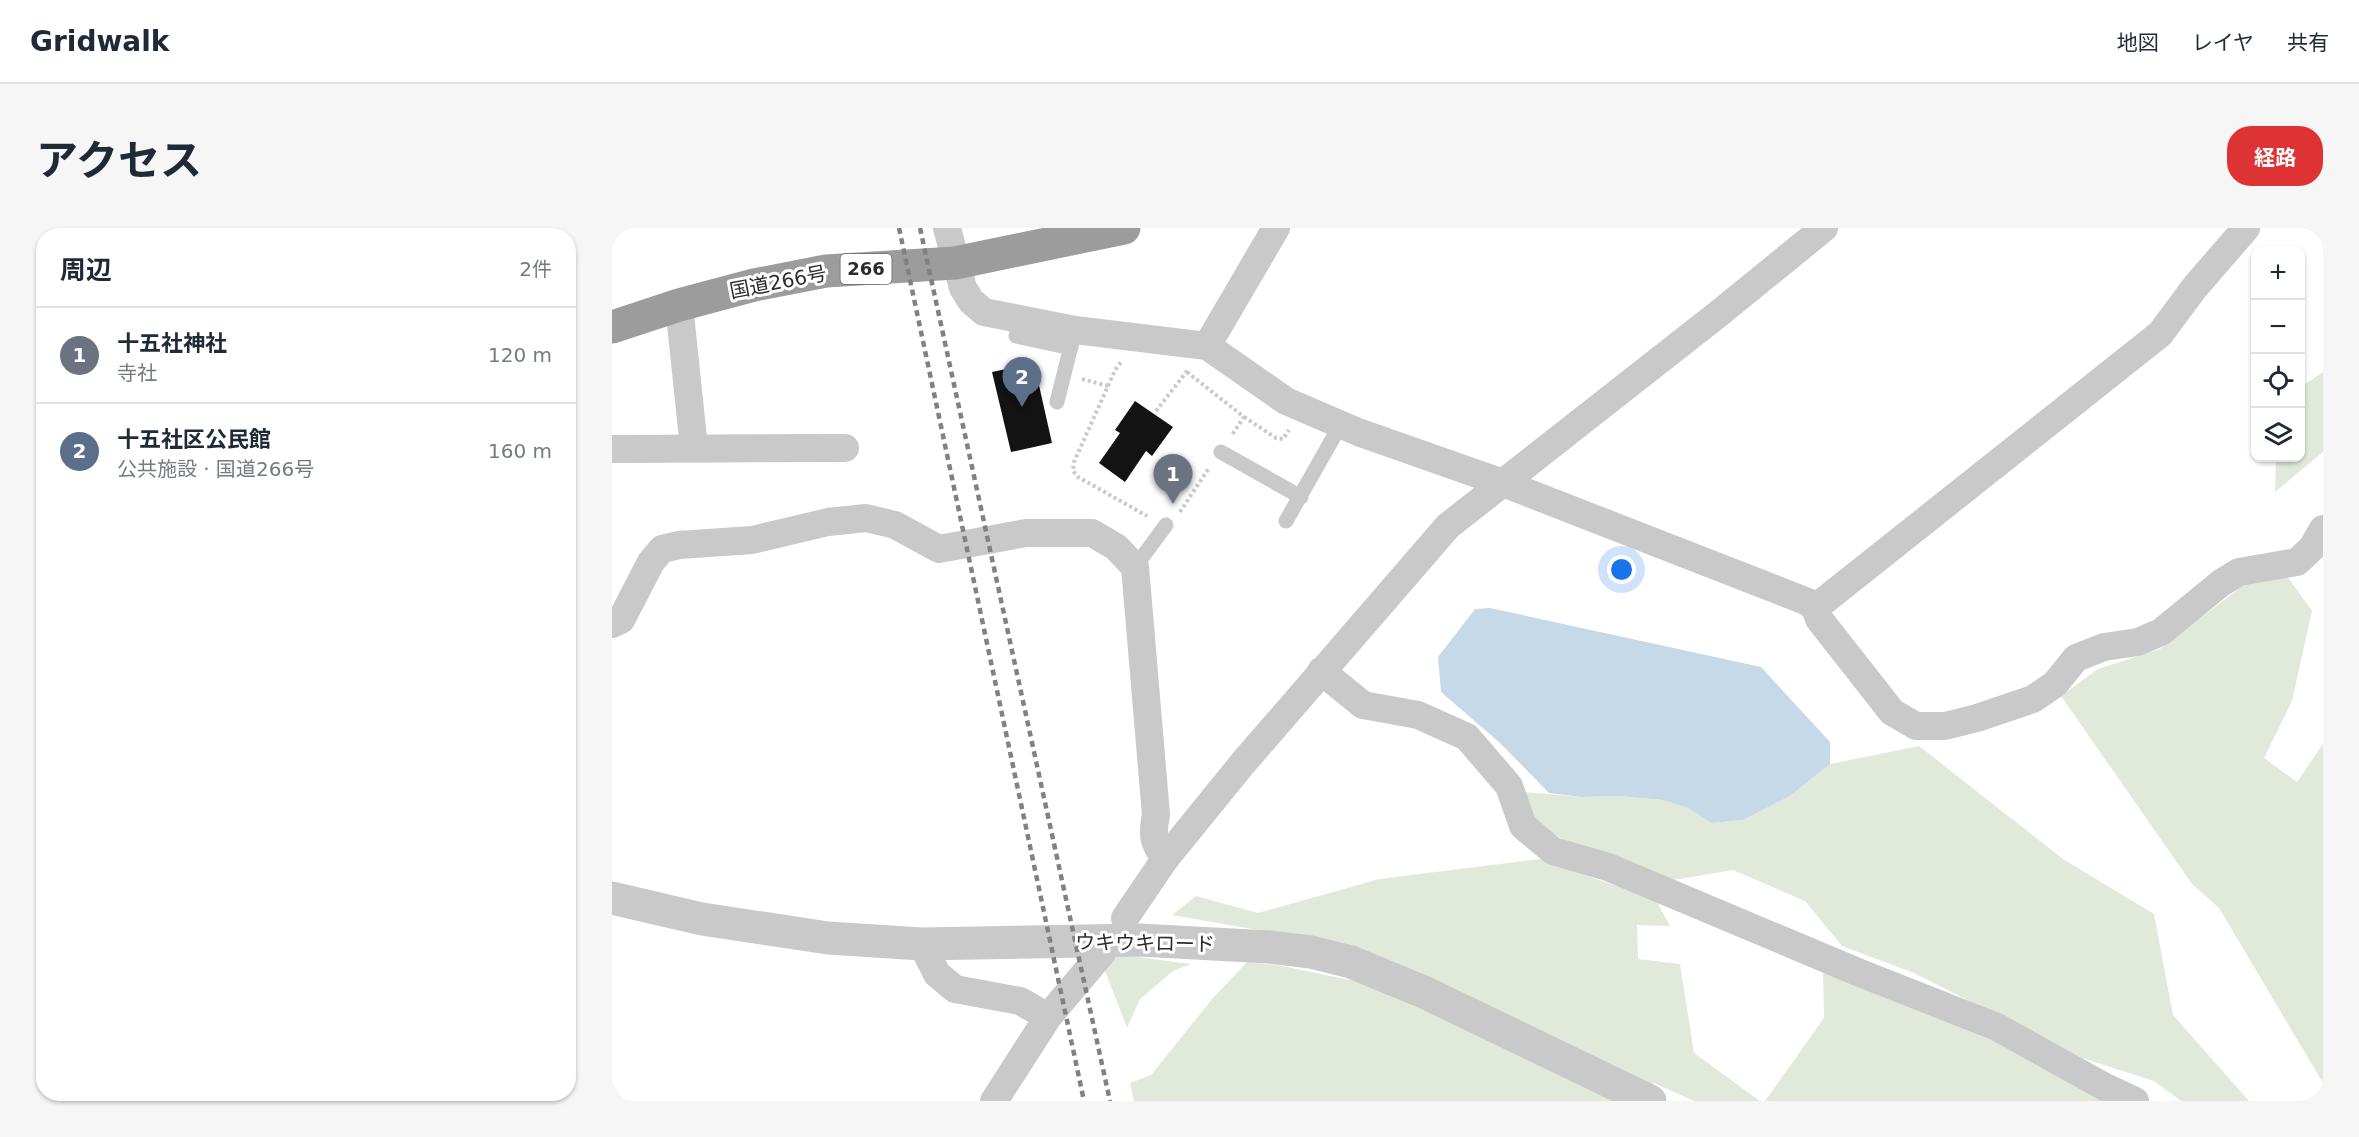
<!DOCTYPE html>
<html lang="ja">
<head>
<meta charset="utf-8">
<style>
	:root { --surface:#fff; --page:#f6f6f7; --text:#1f2937; --muted:#747a83; --line:#e0e1e3; --accent:#de3335 }
	body { margin:0; font-family:"DejaVu Sans","Noto Sans JP",sans-serif; background:var(--page); color:var(--text) }
	.controls { position:absolute; right:18px; top:18px; display:grid; overflow:hidden; border-radius:12px; box-shadow:0 2px 4px #0004 }
	.controls button { width:54px; height:54px; display:grid; place-items:center; padding:0; border:0; border-bottom:2px solid var(--line); background:var(--surface); color:var(--text); font:30px sans-serif }
	.you { position:absolute; left:1010px; top:342px; width:21px; height:21px; margin:-15px; border:4px solid #fff; border-radius:50%; background:#1a73e8; box-shadow:0 0 0 9px #1a73e833 }
	.badge { display:grid; place-items:center; width:39px; height:39px; border-radius:50%; background:var(--accent); color:#fff; font-size:20px; font-weight:700 }
	.pin { position:absolute; translate:-50% -50px; filter:drop-shadow(0 2px 3px #0008) }
	.pin::after { content:''; position:absolute; top:32px; width:21px; height:18px; background:inherit; clip-path:polygon(0 0,100% 0,50% 100%) }
	.list { margin:0; padding:0; list-style:none }
	h2 { display:flex; justify-content:space-between; align-items:center; height:78px; margin:0; padding:0 24px; font-size:26px }
	h2 small { font-size:20px; font-weight:400; color:var(--muted) }
	.list li { display:grid; grid-template-columns:39px 1fr auto; gap:18px; align-items:center; box-sizing:border-box; height:96px; padding:0 24px; border-top:2px solid var(--line) }
	.list b { display:block; font-size:22px; white-space:nowrap }
	.list p { margin:0; font-size:20px; white-space:nowrap; color:var(--muted) }
	.list em { font-size:20px; font-style:normal; color:var(--muted) }
	.icon { flex:none; width:33px; height:33px; fill:none; stroke:currentColor; stroke-width:2; stroke-linecap:round; stroke-linejoin:round }
	.map { position:relative; flex:none; width:1711px; height:873px; overflow:hidden; border-radius:24px }
	header { display:flex; align-items:center; gap:36px; box-sizing:border-box; height:84px; padding:0 30px; background:var(--surface); border-bottom:2px solid var(--line) }
	header strong { font-size:28px }
	nav { display:flex; gap:33px; margin-inline-start:auto; font-size:21px }
	.intro { display:flex; align-items:center; justify-content:space-between; box-sizing:border-box; height:144px; padding:0 36px }
	h1 { margin:0; font-size:42px }
	.button { padding:15px 27px; border-radius:24px; background:var(--accent); color:#fff; font-size:21px; font-weight:700 }
	main { display:flex; gap:36px; padding:0 36px }
	aside { flex:1; background:var(--surface); border-radius:24px; box-shadow:0 2px 4px #0004 }
	.map>svg:first-child { display:block }
	.green { fill:#e1eada }
	.water { fill:#c6d9e9 }
	.building { fill:#131313 }
	.lines { fill:none; stroke-linecap:round; stroke-linejoin:round }
	.path { stroke:#c9c9c9; stroke-width:4; stroke-dasharray:3 3; stroke-linecap:butt }
	.service { stroke:#c9c9c9; stroke-width:15 }
	.minor { stroke:#c9c9c9; stroke-width:28 }
	.tertiary { stroke:#c9c9c9; stroke-width:33 }
	.trunk { stroke:#9c9c9c; stroke-width:33 }
	.rail { stroke:#818181; stroke-width:4.5; stroke-dasharray:6 4.5; stroke-linecap:butt }
	.labels { text-anchor:middle; stroke-width:6; stroke-linejoin:round; paint-order:stroke }
	.shield { fill:#fff; stroke:#6b6b6b; stroke-width:1.5 }
	.shield-label { font-size:18px; font-weight:bold; fill:#2c2c2c }
	.street-label { font-size:20px; fill:#2c2c2c; stroke:#fff }
</style>
</head>
<body>
<header>
<strong>Gridwalk</strong>
<nav><a>地図</a><a>レイヤ</a><a>共有</a></nav>
</header>
<div class="intro"><h1>アクセス</h1><a class="button">経路</a></div>
<main>
<aside>
<h2>周辺<small>2件</small></h2>
<ul class="list">
<li><span class="badge" style="background:#6b7280">1</span><div><b>十五社神社</b><p>寺社</p></div><em>120 m</em></li>
<li><span class="badge" style="background:#5c6f8a">2</span><div><b>十五社区公民館</b><p>公共施設 · 国道266号</p></div><em>160 m</em></li>
</ul>
</aside>
<div class="map">
<svg width="1711" height="873" viewBox="0 0 1711 873">
	<rect width="100%" height="100%" fill="#fff"/>
	<path class="green" d="M1711 144V224L1663 264 1664 230H1688L1689 159Z
		M1675 348 1700 383 1680 473 1652 530 1685 554 1711 516V855L1607 680 1580 656 1449 468 1486 441 1548 421 1633 356Z
		M1307 518 1451 631 1542 686 1561 787 1637 873H1569L1542 853 1470 830 1302 745 1230 718 1193 673 1121 642 1062 652 954 613 922 594 911 564 970 569 1007 568 1051 572 1076 580 1099 595 1131 592 1178 568 1218 536Z
		M928 631 1044 672 1058 698 1025 697 1026 731 1068 736 1082 825 1148 873H1082L1042 855 1018 873H522L518 855 539 847 601 770 635 734 665 737 743 753 737 718 560 687 584 668 646 685 767 651Z
		M502 726 579 736 561 743 528 771 515 800 492 740Z
		M1211 742 1387 814 1493 873H1153L1212 790Z"/>
	<path class="water" d="M878 380 1149 439 1218 514V536L1178 568 1131 592 1099 595 1076 580 1051 572 1007 568 970 569 937 565 888 515 829 464 826 429 863 381Z"/>
	<path class="building" d="M422 135 440 215 399 224 380 144Z
		M523 173 561 199 540 228 534 223 513 254 487 235 508 205 503 202Z"/>
	<g class="lines">
		<path class="path" d="M575 144 632 189 620 207
			M470 151 496 158 462 234 461 243 466 249 535 288
			M496 158 503 142 509 134
			M544 183 576 142
			M632 189 664 210 671 211 677 202
			M568 284 597 240"/>
		<path class="service" d="M408 93 404 108 459 120
			M445 174 463 102
			M609 224 689 269
			M674 293 729 196
			M523 339 554 297"/>
		<path class="minor" d="M335 0 351 60 359 73 372 84 463 102 595 118 674 173 746 204 891 255 1196 374 1203 380 1207 391 1280 484 1304 498H1333L1365 490 1421 471 1443 456 1464 430 1492 419 1526 414 1549 404 1609 355 1627 344 1685 334 1700 320 1711 301
			M67 77 82 220
			M595 118 664 0
			M0 221 233 220
			M1203 380 1548 106 1583 59 1634 0
			M0 396 9 392 39 334 50 321 67 317 140 312 216 294 254 290 283 297 327 321 414 305H480L504 319 523 339 544 587C540 607 541 614 553 631
			M709 443 751 477 806 487 855 509 897 558 911 598 941 623 996 639 1248 745 1385 799 1493 859 1523 873
			M513 690 553 631 631 535 836 298 1105 87 1212 0
			M310 716 325 746 343 761 408 773 436 789
			M382 873 436 789 490 725"/>
		<path class="tertiary" d="M0 670 90 691 216 710 310 716 528 712 657 719 699 724 739 734 814 765 1038 873"/>
		<path class="trunk" d="M0 99 67 77 142 57 214 43 343 35 512 0"/>
		<path class="rail" d="M287 0 472 873
			M308 0 498 873"/>
	</g>
	<g class="labels">
		<rect class="shield" x="228.5" y="26" width="51" height="30" rx="4.5"/>
		<g class="shield-label">
			<text x="254" y="47">266</text>
		</g>
		<g class="street-label">
			<text transform="translate(166 54) rotate(-11)" y="7">国道266号</text>
			<text transform="translate(533 715) rotate(1)" y="7">ウキウキロード</text>
		</g>
	</g>
</svg>
<div class="controls">
<button>+</button>
<button>−</button>
<button><svg class="icon" aria-label="locate" viewBox="0 0 24 24"><circle cx="12" cy="12" r="6"/><path d="M12 2v4M12 18v4M2 12h4M18 12h4"/></svg></button>
<button><svg class="icon" aria-label="layers" viewBox="0 0 24 24"><path d="M12 4l9 5-9 5-9-5zM3 14l9 5 9-5"/></svg></button>
</div>
<div class="you"></div>
<div class="pin badge" style="left:561px;top:276px;background:#6b7280">1</div>
<div class="pin badge" style="left:410px;top:179px;background:#5c6f8a">2</div>
</div>
</main>
</body>
</html>
